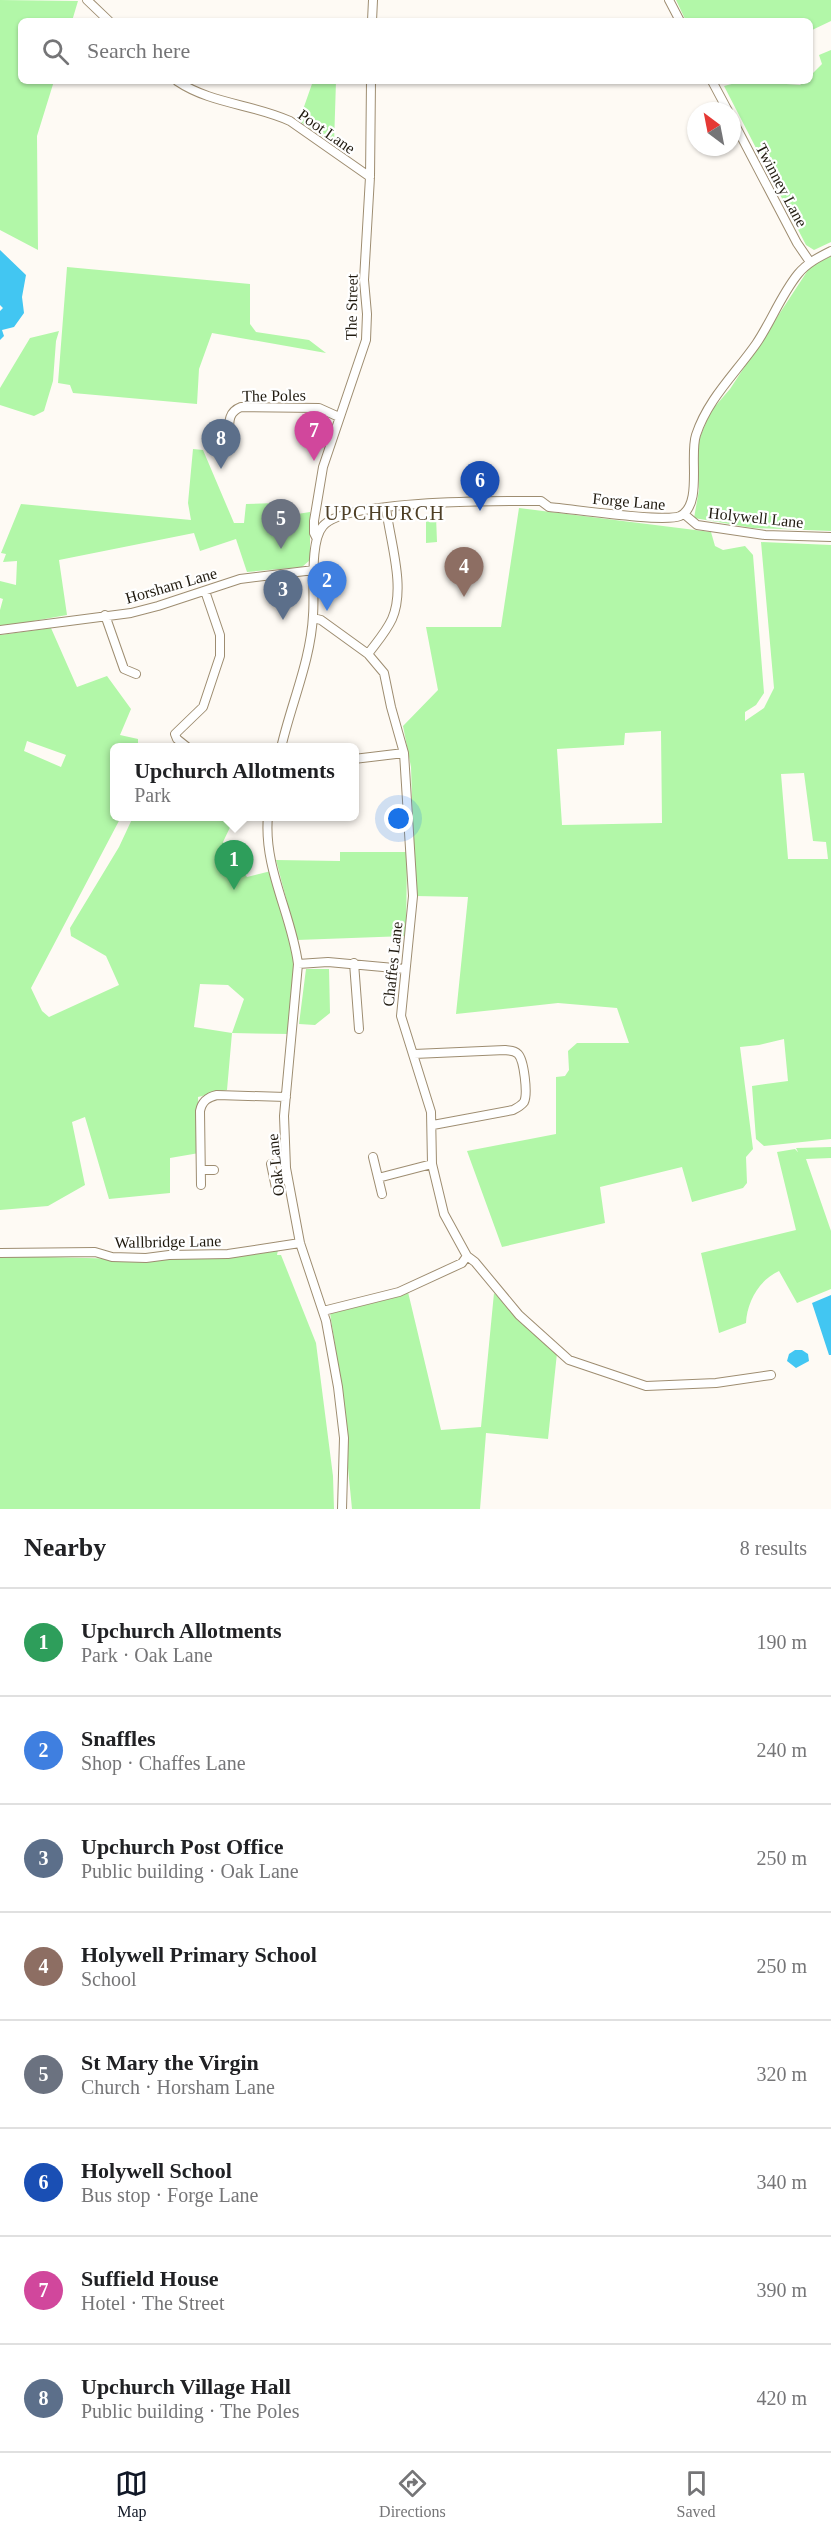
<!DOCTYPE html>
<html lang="en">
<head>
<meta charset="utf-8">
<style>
	:root { --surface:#fff; --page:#f6f6f6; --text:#202124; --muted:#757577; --line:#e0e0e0; --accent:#111827 }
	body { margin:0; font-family:Georgia,serif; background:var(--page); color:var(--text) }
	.compass { position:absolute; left:687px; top:102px; width:54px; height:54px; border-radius:50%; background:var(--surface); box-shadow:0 2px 4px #0004; rotate:328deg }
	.you { position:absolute; left:399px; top:819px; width:21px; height:21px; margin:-15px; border:4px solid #fff; border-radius:50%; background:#1a73e8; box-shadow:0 0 0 9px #1a73e833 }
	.badge { display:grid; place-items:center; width:39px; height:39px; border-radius:50%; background:var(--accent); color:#fff; font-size:20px; font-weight:700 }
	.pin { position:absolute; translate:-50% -50px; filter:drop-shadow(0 2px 3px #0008) }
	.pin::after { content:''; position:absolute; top:32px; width:21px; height:18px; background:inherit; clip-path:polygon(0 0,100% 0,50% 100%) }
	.popup { position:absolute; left:110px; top:743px; width:249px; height:78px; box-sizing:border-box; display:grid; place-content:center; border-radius:9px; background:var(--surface); filter:drop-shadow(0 2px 4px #0005); font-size:20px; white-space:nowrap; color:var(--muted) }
	.popup b { font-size:22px; color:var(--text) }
	.popup::after { content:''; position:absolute; left:50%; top:100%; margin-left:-12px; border:12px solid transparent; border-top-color:var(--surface) }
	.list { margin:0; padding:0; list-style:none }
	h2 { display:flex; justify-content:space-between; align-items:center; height:78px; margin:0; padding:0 24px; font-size:26px }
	h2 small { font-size:20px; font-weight:400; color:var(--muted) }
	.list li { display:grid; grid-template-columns:39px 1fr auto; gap:18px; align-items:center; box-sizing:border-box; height:108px; padding:0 24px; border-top:2px solid var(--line) }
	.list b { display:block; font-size:22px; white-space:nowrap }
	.list p { margin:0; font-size:20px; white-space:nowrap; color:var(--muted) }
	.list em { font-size:20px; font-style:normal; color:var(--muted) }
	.icon { flex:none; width:33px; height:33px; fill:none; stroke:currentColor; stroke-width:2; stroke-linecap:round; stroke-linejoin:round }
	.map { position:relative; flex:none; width:831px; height:1509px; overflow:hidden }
	.search { position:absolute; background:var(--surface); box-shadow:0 2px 4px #0004; left:18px; right:18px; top:18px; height:66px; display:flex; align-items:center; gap:15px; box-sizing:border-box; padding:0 21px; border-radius:9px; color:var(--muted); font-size:22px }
	.sheet { height:942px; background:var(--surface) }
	nav { display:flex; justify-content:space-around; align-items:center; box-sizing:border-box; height:84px; border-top:2px solid var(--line); background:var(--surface); font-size:16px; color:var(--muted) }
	nav a { display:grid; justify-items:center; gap:3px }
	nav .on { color:var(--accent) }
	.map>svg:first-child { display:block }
	.green { fill:#b2f7a8; fill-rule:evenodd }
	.water { fill:#42c6f2 }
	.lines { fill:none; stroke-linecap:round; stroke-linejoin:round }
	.minor-casing { stroke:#9e8d71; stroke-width:10 }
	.minor { stroke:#fff; stroke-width:8 }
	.labels { text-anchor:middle; stroke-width:4.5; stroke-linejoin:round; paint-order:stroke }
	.street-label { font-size:16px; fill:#201a0f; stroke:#fff }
	.quarter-label { font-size:20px; letter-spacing:1.5px; fill:#4e3f26; stroke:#fff }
</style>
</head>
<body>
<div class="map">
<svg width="831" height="1509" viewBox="0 0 831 1509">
	<rect width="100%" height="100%" fill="#fefaf4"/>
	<path class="green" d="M0 0 78 1 72 21H21V81H54L37 136 38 250 0 230Z
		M676 0H831V21L810 31V21H686Z
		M831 50V242L814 250 806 245 724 86 743 81 800 85 805 81H810V76L822 64 819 55Z
		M313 81H336L334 144 299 121Z
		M831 256V531L753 528 694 518 699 490 697 444 711 411 730 389 810 267Z
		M67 267 250 284V324L256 332 309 340 326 353 212 333 199 369 197 404 73 393 70 385 58 383Z
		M59 331 56 341 53 381 44 411 34 416 0 405V388L30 338Z
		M193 449 203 450 234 523H244L246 504 276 503 278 517 310 512V560L302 567 247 572 236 539 200 551 194 533 59 560 67 615 0 627V610L3 599 0 598V581L16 585 17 561 3 562 6 554 1 553 21 504 191 520 188 503Z
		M519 508 711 532 715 546 723 550 745 546 753 555 764 693 756 705 745 712V721L764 708 774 688 761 542 831 545V1139L764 1146 756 1139 752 1086 788 1081 784 1039 759 1045 740 1047 753 1149 746 1157 747 1183 743 1188 692 1202 682 1167 600 1187 605 1223 502 1247 467 1151 556 1134V1077L565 1076 569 1070 568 1051 577 1043H629L617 1008 558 1003 456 1014 468 897 415 896 411 767 403 726 438 690 426 627H501ZM661 731 662 823 562 825 557 749 624 745 625 733ZM804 773 813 841 826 842 828 859H788L781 774Z
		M426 516H436L437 542 426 543Z
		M51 628 77 687 107 676 131 709 120 735 138 739V747L114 748V816L121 817 31 988 42 1011 49 1017 119 985 106 956 71 936 70 928 119 847 133 817H235L223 842 247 877 271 871 295 963 290 1034 232 1033 227 1090 198 1097 199 1153 170 1158V1193L109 1199 85 1117 72 1122 85 1185 48 1206 0 1210V635ZM27 741 66 755 61 767 24 751ZM200 984 228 985 244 999 232 1033 194 1027Z
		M340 852H407L406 936 297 940 276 860 340 861Z
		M306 969H329L330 1013 315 1025 299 1024Z
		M831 1147V1158L806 1159 831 1231V1289L797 1303 779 1271C759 1280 747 1302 746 1323L719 1333 701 1253 796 1230 777 1152 795 1149 798 1152 796 1148Z
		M278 1250 277 1255H281L316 1343 333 1476 334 1509H0V1258L18 1256C105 1259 191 1262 278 1250Z
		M408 1292 441 1430 481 1427 494 1293 557 1353 548 1439 486 1433 480 1509H352L338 1365 330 1313Z"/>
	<path class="water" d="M0 250 26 275 22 297 24 313 14 327 2 330 4 336 0 340V311L3 308 0 305Z
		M831 1295V1355H829L812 1303Z
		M795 1350H802L808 1354 809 1361 796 1368 787 1361 789 1354Z"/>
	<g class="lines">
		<g class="minor-casing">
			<path id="minor" d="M87 0 109 21
				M669 0 680 21
				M372 21 373 0
				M177 81C211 104 253 104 290 121L370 177
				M712 81 728 111
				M732 119 797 243 810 262
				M229 435C229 422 228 412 241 407L319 408 339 417
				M684 514 697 525 765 535 831 537
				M316 537 314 533V521L323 467 366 340 367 314 364 280 370 177 371 81
				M105 615 124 669 136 674
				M313 618 321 620 368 654 384 673 391 707 404 753 413 896 401 1016 431 1112 432 1164 444 1214 467 1256 462 1263 399 1292 323 1311
				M0 630 131 613 158 606 240 579 314 570
				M368 654C376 643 386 632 392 619 406 588 390 541 386 508
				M187 747 177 739 175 734 203 707 220 656V635L205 591
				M281 748C291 704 311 660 313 615 315 594 309 542 323 526 346 499 503 501 541 501L549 507C573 509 664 523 680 516 703 505 689 456 696 435 708 399 735 374 756 344 771 322 781 295 798 274 807 263 819 257 831 251
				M354 759 404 753
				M268 816C263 868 292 915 298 964L284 1116 286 1168 300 1243 326 1321 338 1387 344 1438 342 1509
				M354 963 359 1029
				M298 964 328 962 405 969
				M414 1054 505 1050C510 1051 514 1050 518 1054 524 1060 528 1094 524 1102 521 1106 517 1108 513 1110L433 1125
				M373 1157 382 1194
				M271 1164 276 1188
				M202 1170H214
				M378 1178 432 1164
				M201 1185 200 1111C202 1101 208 1097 217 1095L286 1097
				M0 1253 95 1252 112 1257 146 1258 169 1255 228 1254 300 1243
				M467 1256 475 1262 519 1315 569 1360 646 1386 716 1383 771 1375"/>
		</g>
		<use href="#minor" class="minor"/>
	</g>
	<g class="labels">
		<g class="street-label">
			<text transform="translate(327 131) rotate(35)" y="6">Poot Lane</text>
			<text transform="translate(782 185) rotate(62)" y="6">Twinney Lane</text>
			<text transform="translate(351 307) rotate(-89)" y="6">The Street</text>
			<text transform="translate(274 395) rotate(-1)" y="6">The Poles</text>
			<text transform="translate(629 501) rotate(5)" y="6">Forge Lane</text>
			<text transform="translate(756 517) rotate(6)" y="6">Holywell Lane</text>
			<text transform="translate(171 585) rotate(-16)" y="6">Horsham Lane</text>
			<text transform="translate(392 964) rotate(-84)" y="6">Chaffes Lane</text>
			<text transform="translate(275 1165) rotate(-96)" y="6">Oak Lane</text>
			<text transform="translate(168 1241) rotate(-1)" y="6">Wallbridge Lane</text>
		</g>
		<g class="quarter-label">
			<text x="385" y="520">UPCHURCH</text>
		</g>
	</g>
</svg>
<svg class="compass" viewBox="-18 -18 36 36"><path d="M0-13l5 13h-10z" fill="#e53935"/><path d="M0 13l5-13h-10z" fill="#757577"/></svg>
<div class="you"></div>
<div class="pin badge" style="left:234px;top:890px;background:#2e9e5b">1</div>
<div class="popup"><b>Upchurch Allotments</b>Park</div>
<div class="pin badge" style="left:327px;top:611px;background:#3f7fe0">2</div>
<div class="pin badge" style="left:283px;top:620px;background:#5c6f8a">3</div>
<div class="pin badge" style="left:464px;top:597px;background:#8d6e63">4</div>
<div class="pin badge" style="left:281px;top:549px;background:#6b7280">5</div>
<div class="pin badge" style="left:480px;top:511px;background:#1a4fb4">6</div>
<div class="pin badge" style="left:314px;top:461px;background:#d1479c">7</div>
<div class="pin badge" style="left:221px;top:469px;background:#5c6f8a">8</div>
<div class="search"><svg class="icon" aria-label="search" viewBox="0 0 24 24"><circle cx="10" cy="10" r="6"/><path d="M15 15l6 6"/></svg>Search here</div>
</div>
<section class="sheet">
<h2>Nearby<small>8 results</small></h2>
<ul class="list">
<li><span class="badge" style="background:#2e9e5b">1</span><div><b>Upchurch Allotments</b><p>Park · Oak Lane</p></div><em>190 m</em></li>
<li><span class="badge" style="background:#3f7fe0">2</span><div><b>Snaffles</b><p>Shop · Chaffes Lane</p></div><em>240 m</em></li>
<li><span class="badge" style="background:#5c6f8a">3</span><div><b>Upchurch Post Office</b><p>Public building · Oak Lane</p></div><em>250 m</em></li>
<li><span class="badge" style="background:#8d6e63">4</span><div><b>Holywell Primary School</b><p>School</p></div><em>250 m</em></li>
<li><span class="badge" style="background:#6b7280">5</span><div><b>St Mary the Virgin</b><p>Church · Horsham Lane</p></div><em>320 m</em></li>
<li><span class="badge" style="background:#1a4fb4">6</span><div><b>Holywell School</b><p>Bus stop · Forge Lane</p></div><em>340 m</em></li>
<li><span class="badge" style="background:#d1479c">7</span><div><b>Suffield House</b><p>Hotel · The Street</p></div><em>390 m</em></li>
<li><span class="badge" style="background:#5c6f8a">8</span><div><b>Upchurch Village Hall</b><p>Public building · The Poles</p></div><em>420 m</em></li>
</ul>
</section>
<nav>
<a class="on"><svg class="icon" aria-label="map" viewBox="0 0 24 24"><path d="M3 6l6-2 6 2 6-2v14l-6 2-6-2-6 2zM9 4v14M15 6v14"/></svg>Map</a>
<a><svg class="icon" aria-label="directions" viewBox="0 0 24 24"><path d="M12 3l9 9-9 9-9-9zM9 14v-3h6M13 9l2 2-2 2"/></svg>Directions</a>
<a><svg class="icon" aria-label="saved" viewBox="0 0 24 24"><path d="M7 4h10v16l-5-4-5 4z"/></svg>Saved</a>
</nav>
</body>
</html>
